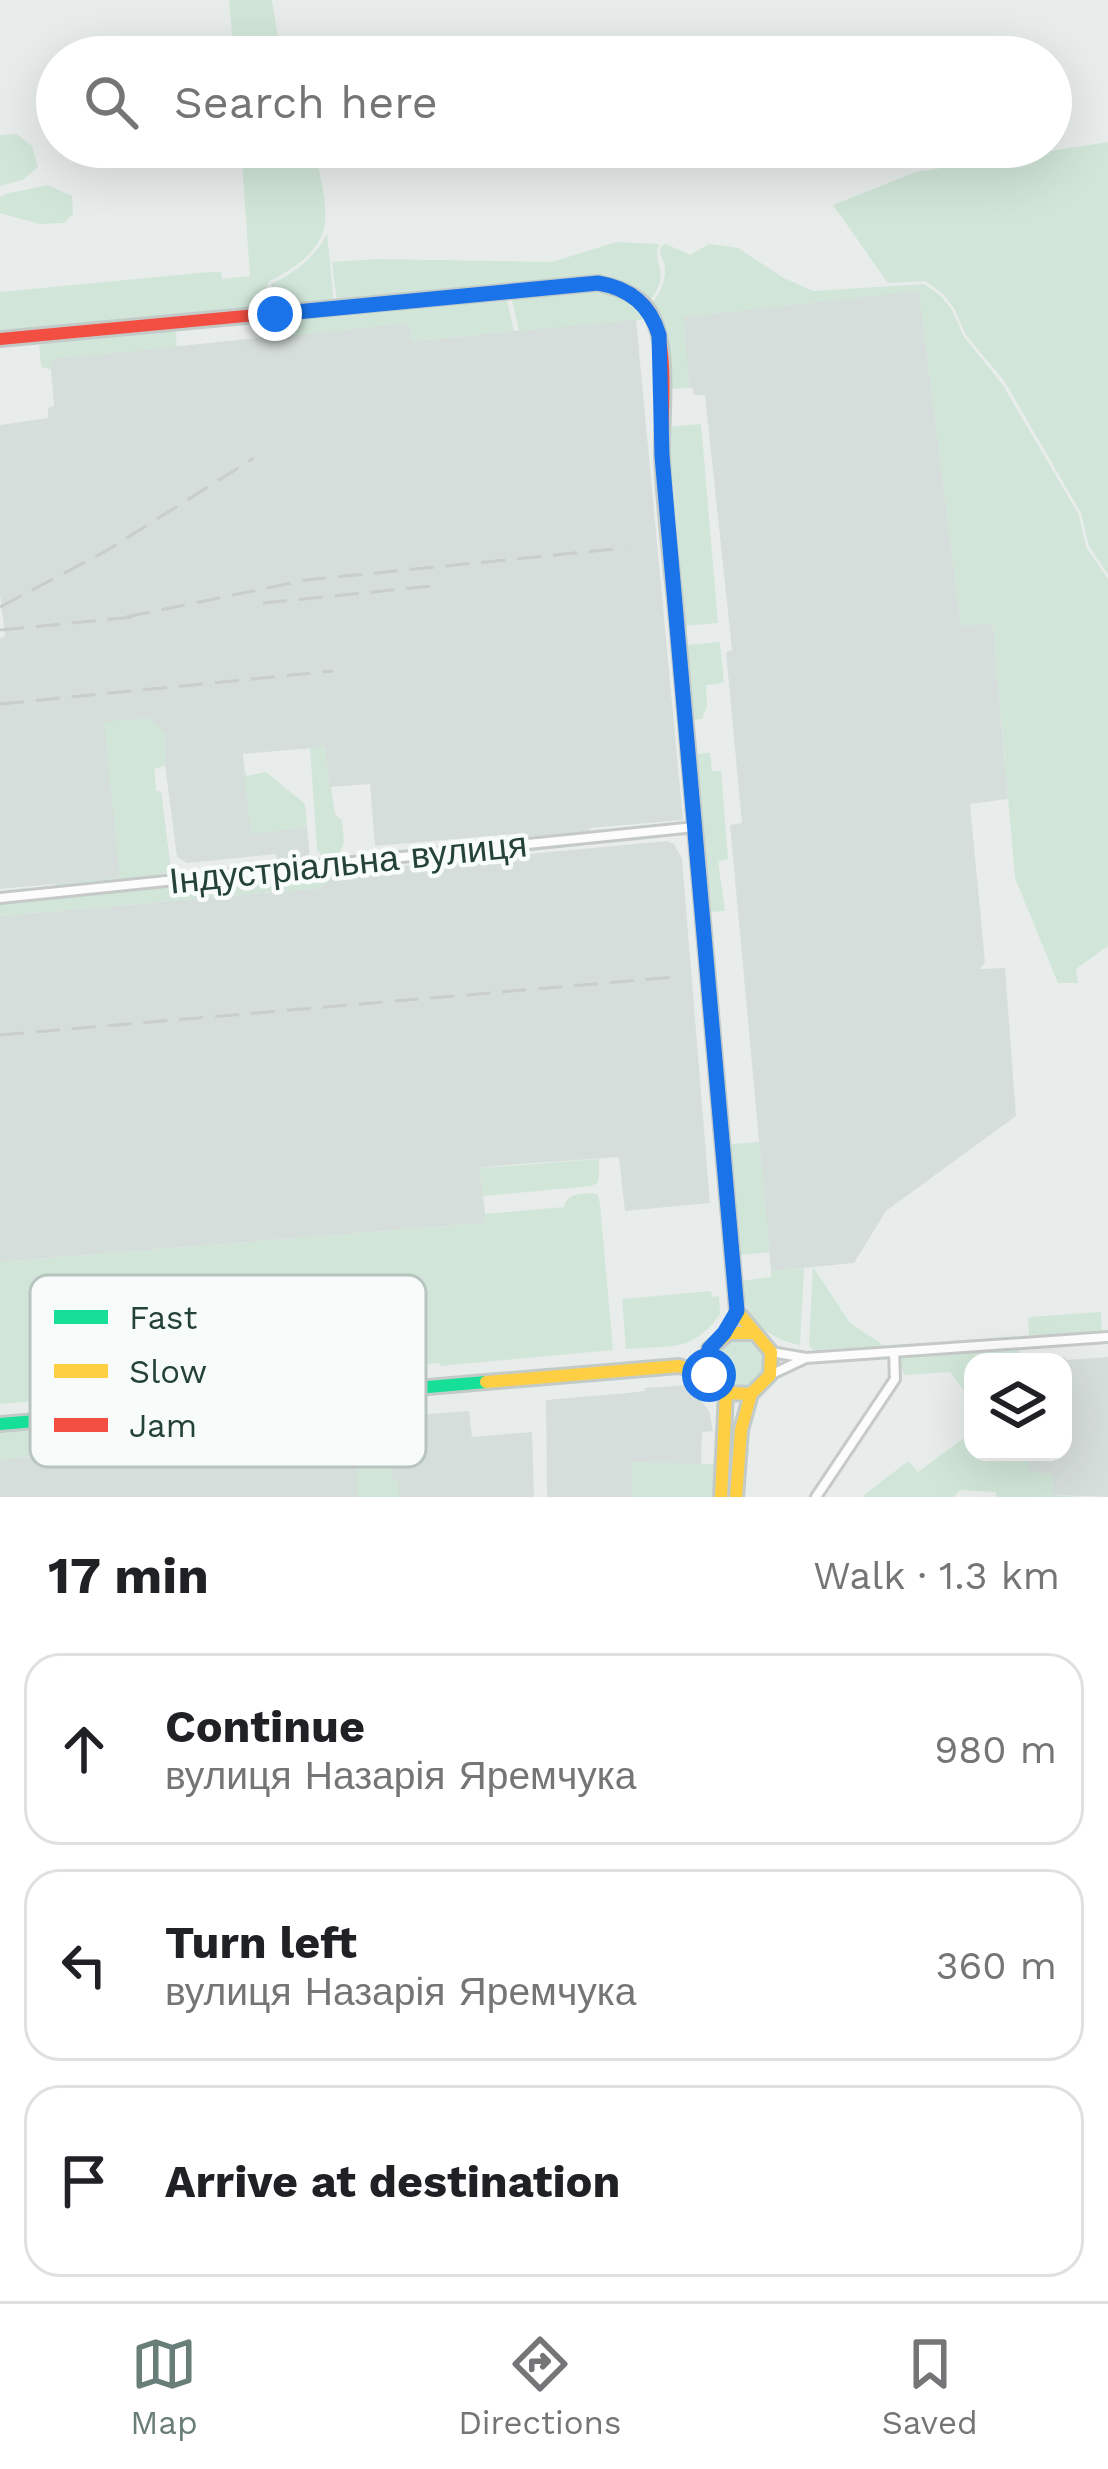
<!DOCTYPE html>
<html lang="en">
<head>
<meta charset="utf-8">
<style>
	:root { --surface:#fff; --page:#f6f6f6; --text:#202124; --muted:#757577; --line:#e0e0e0; --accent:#697e78 }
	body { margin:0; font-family:"Work Sans",sans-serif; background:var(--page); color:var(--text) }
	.controls { position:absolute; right:36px; bottom:36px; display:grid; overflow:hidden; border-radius:24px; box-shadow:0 12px 48px #0002 }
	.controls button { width:108px; height:108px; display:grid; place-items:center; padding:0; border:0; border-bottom:3px solid var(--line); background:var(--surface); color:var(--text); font:60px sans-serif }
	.stop { position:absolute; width:36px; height:36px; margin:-27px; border:9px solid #1a73e8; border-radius:50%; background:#fff }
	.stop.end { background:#1a73e8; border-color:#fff; box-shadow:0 3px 12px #0008 }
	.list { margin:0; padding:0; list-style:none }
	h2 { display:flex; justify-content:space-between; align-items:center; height:156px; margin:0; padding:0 48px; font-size:51px }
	h2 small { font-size:39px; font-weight:400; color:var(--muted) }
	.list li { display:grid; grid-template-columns:78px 1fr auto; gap:36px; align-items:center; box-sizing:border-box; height:192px; margin:0 24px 24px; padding:0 24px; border:3px solid var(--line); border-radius:36px }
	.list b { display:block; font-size:45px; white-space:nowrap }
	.list p { margin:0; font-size:39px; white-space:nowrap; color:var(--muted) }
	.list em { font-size:39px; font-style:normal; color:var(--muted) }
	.icon { flex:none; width:66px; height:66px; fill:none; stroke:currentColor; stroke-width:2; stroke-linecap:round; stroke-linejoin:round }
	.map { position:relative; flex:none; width:1108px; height:1497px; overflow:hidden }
	.search { position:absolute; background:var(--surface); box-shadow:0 12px 48px #0002; left:36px; right:36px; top:36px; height:132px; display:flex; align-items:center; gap:30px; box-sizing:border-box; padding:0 42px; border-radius:66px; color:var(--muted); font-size:45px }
	.sheet { height:804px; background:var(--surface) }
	nav { display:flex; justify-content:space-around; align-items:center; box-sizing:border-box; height:168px; border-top:3px solid var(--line); background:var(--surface); font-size:33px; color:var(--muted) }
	nav a { display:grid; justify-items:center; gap:6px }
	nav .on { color:var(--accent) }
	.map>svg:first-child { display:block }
	.built { fill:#d6dedb }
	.green { fill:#d1e6d8 }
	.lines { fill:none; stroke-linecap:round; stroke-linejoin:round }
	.street-casing { stroke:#c5cac8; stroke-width:14 }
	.fast-casing { stroke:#c3cbc8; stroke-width:18 }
	.slow-casing { stroke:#c3cbc8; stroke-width:18 }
	.jam-casing { stroke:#c3cbc8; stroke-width:18 }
	.street { stroke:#fcfcfc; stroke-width:8 }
	.fast { stroke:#16e098; stroke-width:12 }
	.slow { stroke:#ffcf43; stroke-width:12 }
	.jam { stroke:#f24e42; stroke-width:12 }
	.rail { stroke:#c9cdcc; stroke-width:3; stroke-dasharray:24 12; stroke-linecap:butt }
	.route { stroke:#1a73e8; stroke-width:15 }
	.labels { text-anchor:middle; stroke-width:9; stroke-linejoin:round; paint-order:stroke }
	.street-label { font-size:36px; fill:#24423a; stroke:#f7fbf9 }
	.key { fill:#f7fbf9; stroke:#b8c4c0; stroke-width:3 }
	.key-label { font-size:33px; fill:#24423a }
</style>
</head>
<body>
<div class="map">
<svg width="1108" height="1497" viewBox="0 0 1108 1497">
	<rect width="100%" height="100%" fill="#e8edeb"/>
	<path class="built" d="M919 290 961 625 993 623 1008 799 970 804 985 962 980 969 1005 968 1016 1116 886 1211 854 1263 771 1271 730 825 742 823 726 652 732 650 705 395H694L693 388H689L683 317Z
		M636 319 683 820 590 828 589 832 527 837 525 833 375 846 370 784 329 787 325 747 243 754 251 833 307 827 310 859 277 862 276 854 187 863 177 857 165 765 154 769 156 791 161 792 171 872 126 881 57 888 55 884 0 889V638L5 636 0 594V425L48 418V408L54 406 50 359 409 323 412 341Z
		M667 841 674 844 682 859 710 1203 625 1211 619 1157 496 1166 480 1168 486 1223 0 1262V916L319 888 341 872Z
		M1065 1357 1066 1360 1108 1357V1497L1052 1495 1043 1474 1028 1470 1029 1452H1063V1362H1033V1360Z
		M689 1385 709 1411 713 1431 702 1432 700 1497H547L546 1400 627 1393 645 1391V1388Z
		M469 1411 472 1437 532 1432 534 1497H399V1482L392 1481 390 1417Z
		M357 1429 358 1497H0V1459Z"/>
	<path class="green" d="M229 0H272L281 57H234Z
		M17 134 32 146 38 167 23 180 0 186V135Z
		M1108 142V574L1089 546 1081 513 1005 382 966 335 954 308 942 293 925 281 888 283 833 205 916 172Z
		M241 147H314C328 216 343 244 268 282L266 289 272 309 0 334V292L209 272H221L222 279 250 276Z
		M48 185 72 196 73 214 64 223 39 224 0 213V197L5 194Z
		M327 234 334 303 276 308 271 284C295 273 315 257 327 234Z
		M616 242 659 244C651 267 673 271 649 302L636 290 602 278 337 303 332 262 377 259 552 262Z
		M666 244 690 255 709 244 738 248 784 278 813 291 924 284 940 295 952 310 964 337 1002 384 1079 515 1086 547 1108 579V946L1076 969 1078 983H1058L1015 878 993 623 961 626 919 291 684 317 689 388 670 389 664 339 651 305C660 292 668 279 664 263 659 248 659 261 661 246Z
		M593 288C618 291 631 300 647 319L519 331 511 296Z
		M506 296 514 331 412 341 409 323 262 339 261 320Z
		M175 327 177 347 51 359 52 370 41 367 39 346 47 339Z
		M701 424 718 623 684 626 667 427Z
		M720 642 724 683 706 685 707 706 702 719 692 720 686 645Z
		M148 718 165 733 166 765 154 769 156 791 161 792 171 872 126 881 57 888 56 884 120 877 104 722Z
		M325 746 329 786 331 787 335 814 342 820 344 843 338 856 323 858 317 849 310 748Z
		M710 753 712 771H721L728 859 718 861 725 911 709 912 696 754Z
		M244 771 247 776 266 772 305 804 307 827 251 834Z
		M341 872 320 888 0 916V903L190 886 192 893 232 889 254 880Z
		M759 1142 770 1252 741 1255 731 1144Z
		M599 1159V1177L597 1183 591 1186 483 1196 480 1168Z
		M593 1193 598 1195 600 1204 613 1350 440 1366 439 1363 421 1364 418 1368 0 1404V1262L485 1223V1214L564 1207C567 1193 580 1194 593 1193Z
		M813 1267 850 1323 885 1346 813 1350 809 1346Z
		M804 1268 800 1345C763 1338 745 1317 740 1281L771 1277V1271Z
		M711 1291 712 1297 719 1296 720 1314C693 1353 670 1345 626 1349L622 1299Z
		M1101 1312 1102 1332 1029 1335 1028 1317Z
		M714 1361a25 25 0 1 1 50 0a25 25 0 1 1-50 0Z
		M1018 1347 1021 1362H973V1403L950 1372 904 1375 898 1356Z
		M343 1405 347 1410 348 1422 337 1423V1431L0 1459V1433Z
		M389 1405 392 1480 399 1481V1497H358L355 1408Z
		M973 1427V1452H1029V1470L1053 1475V1495L1083 1497H997L996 1492 960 1490 954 1497H862L908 1461 918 1472 966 1436Z
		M632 1462 717 1464 715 1497H632Z"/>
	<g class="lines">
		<g class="street-casing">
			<path id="street" d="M0 898 695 827
				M771 1352 806 1358 1108 1337
				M770 1375 804 1359
				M816 1497 895 1379 894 1352"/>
		</g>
		<g class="fast-casing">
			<path id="fast" d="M0 1424 486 1382"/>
		</g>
		<g class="slow-casing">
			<path id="slow" d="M677 622 737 1311 771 1352 770 1375 751 1394 726 1393 709 1375V1349L729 1333H754
				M486 1382 679 1366 709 1375
				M721 1497 726 1393
				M736 1497 741 1430 751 1394"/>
		</g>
		<g class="jam-casing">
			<path id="jam" d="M0 339 598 283C615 287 636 293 647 308 672 341 661 415 662 455 664 511 672 567 677 622"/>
		</g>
		<use href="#street" class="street"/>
		<use href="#fast" class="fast"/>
		<use href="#slow" class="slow"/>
		<use href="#jam" class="jam"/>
		<path class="rail" d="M263 603 442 585
			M0 607 106 551 254 458
			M126 617 306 580 625 548
			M0 630 143 616
			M0 704 333 671
			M0 1035 675 977"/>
	</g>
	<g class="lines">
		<path class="route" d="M275 314 598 283C629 288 650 305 659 335L662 456 737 1311 724 1333 709 1349V1375"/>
	</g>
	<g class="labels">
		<g class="street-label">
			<text transform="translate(348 862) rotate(-6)" y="13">Індустріальна вулиця</text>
		</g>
	</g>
	<rect x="30" y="1275" width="396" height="192" rx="18" class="key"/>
	<rect x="54" y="1310" width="54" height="14" fill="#16e098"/>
	<rect x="54" y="1364" width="54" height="14" fill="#ffcf43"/>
	<rect x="54" y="1418" width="54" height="14" fill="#f24e42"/>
	<g class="key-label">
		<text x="129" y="1329">Fast</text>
		<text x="129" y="1383">Slow</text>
		<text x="129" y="1437">Jam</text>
	</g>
</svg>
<div class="controls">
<button><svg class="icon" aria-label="layers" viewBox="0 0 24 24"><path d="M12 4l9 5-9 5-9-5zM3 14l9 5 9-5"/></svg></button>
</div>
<div class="stop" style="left:709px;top:1375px"></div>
<div class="stop end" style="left:275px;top:314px"></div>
<div class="search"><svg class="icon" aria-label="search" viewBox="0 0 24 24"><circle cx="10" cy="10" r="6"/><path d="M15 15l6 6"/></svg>Search here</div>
</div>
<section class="sheet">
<h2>17 min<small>Walk · 1.3 km</small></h2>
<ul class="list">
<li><svg class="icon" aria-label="ahead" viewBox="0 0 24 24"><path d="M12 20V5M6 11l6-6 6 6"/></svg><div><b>Continue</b><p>вулиця Назарія Яремчука</p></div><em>980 m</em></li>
<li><svg class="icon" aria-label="left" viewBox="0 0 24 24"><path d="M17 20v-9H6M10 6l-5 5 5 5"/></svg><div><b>Turn left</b><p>вулиця Назарія Яремчука</p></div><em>360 m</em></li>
<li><svg class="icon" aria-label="arrive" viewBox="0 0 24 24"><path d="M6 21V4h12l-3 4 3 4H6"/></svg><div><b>Arrive at destination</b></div></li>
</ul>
</section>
<nav>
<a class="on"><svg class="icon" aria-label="map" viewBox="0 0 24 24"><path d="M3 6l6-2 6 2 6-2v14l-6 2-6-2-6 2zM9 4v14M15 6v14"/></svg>Map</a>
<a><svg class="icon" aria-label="directions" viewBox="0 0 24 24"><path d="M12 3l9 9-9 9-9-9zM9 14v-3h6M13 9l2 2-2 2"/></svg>Directions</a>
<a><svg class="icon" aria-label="saved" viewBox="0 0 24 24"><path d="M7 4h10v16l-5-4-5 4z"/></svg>Saved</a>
</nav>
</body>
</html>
